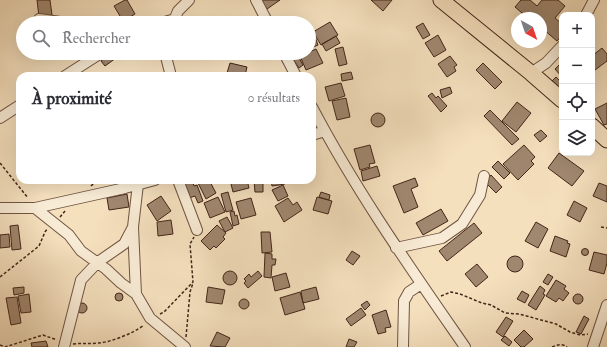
<!DOCTYPE html>
<html lang="fr">
<head>
<meta charset="utf-8">
<style>
	:root { --surface:#fff; --page:#f7f7f7; --text:#2b2b33; --muted:#7c7c81; --line:#e1e1e2 }
	body { margin:0; font-family:"IM FELL Double Pica",serif; background:var(--page); color:var(--text) }
	.controls { position:absolute; right:12px; top:12px; display:grid; overflow:hidden; border-radius:8px; box-shadow:0 4px 16px #0002 }
	.controls button { width:36px; height:36px; display:grid; place-items:center; padding:0; border:0; border-bottom:1px solid var(--line); background:var(--surface); color:var(--text); font:20px sans-serif }
	.compass { position:absolute; left:511px; top:12px; width:36px; height:36px; border-radius:50%; background:var(--surface); box-shadow:0 4px 16px #0002; rotate:140deg }
	.list { margin:0; padding:0; list-style:none }
	h2 { display:flex; justify-content:space-between; align-items:center; height:52px; margin:0; padding:0 16px; font-size:17px }
	h2 small { font-size:13px; font-weight:400; color:var(--muted) }
	.icon { flex:none; width:22px; height:22px; fill:none; stroke:currentColor; stroke-width:2; stroke-linecap:round; stroke-linejoin:round }
	.map { position:relative; flex:none; width:607px; height:347px; overflow:hidden }
	.search { position:absolute; background:var(--surface); box-shadow:0 4px 16px #0002; left:16px; top:16px; width:300px; height:44px; display:flex; align-items:center; gap:10px; box-sizing:border-box; padding:0 14px; border-radius:22px; color:var(--muted); font-size:15px }
	.panel { position:absolute; background:var(--surface); box-shadow:0 4px 16px #0002; left:16px; top:72px; width:300px; height:112px; border-radius:12px }
	.map>svg:first-child { display:block }
	.building { fill:#a0876f; stroke:#442619 }
	.lines { fill:none; stroke-linecap:round; stroke-linejoin:round }
	.minor-casing { stroke:#705442; stroke-width:12 }
	.highway-casing { stroke:#442619; stroke-width:17 }
	.path { stroke:#442619; stroke-width:1.5; stroke-dasharray:3 2; stroke-linecap:butt }
	.minor { stroke:#f8ebd5; stroke-width:10 }
	.highway { stroke:#f5e0be; stroke-width:15 }
</style>
</head>
<body>
<div class="map">
<svg width="607" height="347" viewBox="0 0 607 347">
	<rect width="100%" height="100%" fill="#f5e0be"/>
	<filter id="stains"><feTurbulence type="fractalNoise" baseFrequency=".005" numOctaves="4"/><feColorMatrix values="0 0 0 0 .2 0 0 0 0 .09 0 0 0 0 .02 0 0 0 .5 -.17"/></filter>
	<radialGradient id="worn" r=".72"><stop offset=".6" stop-color="#630" stop-opacity="0"/><stop offset="1" stop-color="#630" stop-opacity=".3"/></radialGradient>
	<path class="building" d="M37 0H50L52 15 39 17Z
		M125 0H127L135 14 123 21 114 6Z
		M261 0H280L267 9Z
		M371 0H392L383 11Z
		M521 0H530L537 6 542 0H558L565 6 555 18 562 24V35L557 41 543 29 541 32V18H528L515 7Z
		M330 22 338 35 321 45 313 32Z
		M423 23 430 35 423 39 416 27Z
		M314 34 318 45 309 49V35Z
		M438 35 446 50 434 57 425 43Z
		M336 36 340 43 326 51 322 44Z
		M343 47 347 64 339 66 335 49Z
		M602 48 607 54V61L595 70 592 66V56Z
		M316 49 323 63 306 70 300 56Z
		M112 53 116 58 105 66 101 61Z
		M298 56 303 65 299 68 293 59Z
		M450 56 457 65 454 67 456 71 447 77 438 64Z
		M230 63 247 67 245 76 227 73Z
		M483 63 502 82 495 89 476 70Z
		M560 64 562 67V77L555 69Z
		M351 72 353 79 342 81 341 74Z
		M556 77 562 83V98L549 84Z
		M341 83 345 96 329 101 325 87Z
		M450 87 452 93 442 98 440 90Z
		M432 93 436 98 438 96 447 106 441 112 428 96Z
		M346 98 350 117 337 120 332 101Z
		M517 102 531 113 516 132 502 121Z
		M607 103V124L604 125 595 109Z
		M490 110 519 139 512 145 484 116Z
		M371 120a7 7 0 1 1 14 0a7 7 0 1 1-14 0Z
		M541 130 547 136 540 142 534 135Z
		M370 145 375 163 369 164 370 167 360 170 354 149Z
		M524 145 535 157 531 161 534 164 518 180 503 164Z
		M559 153 584 171 572 186 548 168Z
		M498 161 510 173 504 179 492 167Z
		M377 166 380 176 363 181 361 171Z
		M491 175 502 187 496 193 485 182Z
		M415 178 418 186 411 189 418 207 404 213 393 186Z
		M183 180H192L194 186 197 185 203 201 198 203 195 196 189 198Z
		M203 180H209L216 193 206 199 198 183Z
		M230 180H247L249 188 233 192Z
		M254 180H263V192H255Z
		M271 180H285V184L272 186Z
		M599 183 607 186V202L593 196Z
		M283 185 288 196 278 201 272 190Z
		M228 192 233 210 226 212 221 194Z
		M321 192 330 195 329 200 319 197Z
		M127 194 129 207 109 210 107 198Z
		M161 196 171 211 157 221 147 205Z
		M218 197 225 212 210 218 204 203Z
		M317 197 332 201 328 214 313 210Z
		M251 198 256 215 241 219 236 202Z
		M288 198 293 205 297 202 302 210 284 222 275 206Z
		M574 201 587 208 580 222 567 215Z
		M441 209 448 221 423 235 416 223Z
		M234 211 235 216 237 215 239 224 233 226 230 212Z
		M227 217 233 228 225 232 219 221Z
		M171 220 173 234 158 236 157 222Z
		M536 222 548 229 538 248 525 241Z
		M474 223 482 233 447 261 439 251Z
		M18 225 21 249 12 250 10 226Z
		M217 225 226 233 223 237 225 239 216 248 214 246 210 250 201 241Z
		M261 232H270L272 252 262 253Z
		M9 234 10 247 0 248V235Z
		M555 236 568 241 567 243 570 244 566 257 550 251Z
		M581.5 252a3.5 3.5 0 1 1 7 0a3.5 3.5 0 1 1-7 0Z
		M352 251 360 256 353 265 346 260Z
		M594 252 607 255V263L604 274 589 270Z
		M265 253 272 254V259H276L275 265H272L271 278 264 277Z
		M507 264a8 8 0 1 1 16 0a8 8 0 1 1-16 0Z
		M477 264 488 277 476 287 465 274Z
		M223 278a7 7 0 1 1 14 0a7 7 0 1 1-14 0Z
		M258 271 262 276 248 288 244 283 246 281 244 279 249 274 251 277Z
		M286 273 290 287 275 291 272 277Z
		M548 274 553 277 548 285 543 282Z
		M556 280 566 286 564 289 569 293 563 301 559 298 556 302 546 296Z
		M540 286 545 290 543 294 545 295 536 310 528 305Z
		M24 287V293L14 295 13 288Z
		M208 287 225 290 222 304 206 302Z
		M316 287 319 299 303 303 301 291Z
		M522 291 529 295 525 303 517 299Z
		M300 292 305 309 285 315 280 298Z
		M115 297a4 4 0 1 1 8 0a4 4 0 1 1-8 0Z
		M29 294 31 312 21 313 18 296Z
		M573 299a5 5 0 1 1 10 0a5 5 0 1 1-10 0Z
		M17 297 21 323 11 325 6 298Z
		M239 304a5 5 0 1 1 10 0a5 5 0 1 1-10 0Z
		M367 301 370 305 365 310 361 305Z
		M77 308a5 5 0 1 1 10 0a5 5 0 1 1-10 0Z
		M361 308 366 315 351 326 346 319Z
		M386 310 391 327 385 328 386 332 378 334 372 315Z
		M584 316 589 319 581 334 576 332Z
		M506 317 513 321 503 337 496 332Z
		M524 330 533 339 524 347H521L514 340Z
		M217 332 230 338 225 347 210 346Z
		M505 336 512 342 509 346 501 340Z
		M349 339 357 342 354 347H346Z
		M46 341 48 347H32L31 343Z"/>
	<g class="lines">
		<g class="minor-casing">
			<path id="minor" d="M256 0 268 23
				M586 15 594 0
				M39 19 67 23
				M161 23 175 19
				M173 23 178 11 189 0
				M165 53 171 76
				M284 53 296 76
				M531 73 546 63 562 46
				M65 76 101 53
				M312 107C356 191 411 269 465 347
				M0 118 20 105
				M312 135 325 131
				M178 180 197 230
				M138 184 133 227 136 294 150 318 185 347
				M0 208H35L125 188 155 180
				M35 208 69 235 81 251 106 269 121 283 136 294
				M396 248 442 238 462 224 480 195 484 176
				M64 347 81 280 98 262 124 244 133 227
				M403 347 404 301 409 292 421 284
				M593 347 607 305"/>
		</g>
		<g class="highway-casing">
			<path id="highway" d="M441 0 531 73 562 100
				M592 126 607 140"/>
		</g>
		<path class="path" d="M0 163 28 198
			M91 186 97 180
			M60 217 65 211
			M601 227 607 228
			M0 277 39 246 45 232 47 229
			M441 296 451 292 460 294 482 303 491 305 505 313 519 314 556 324 570 332 580 335 588 334
			M160 314 164 312 193 282 190 244 194 237
			M186 337 190 292 193 283
			M73 344C82 343 90 344 99 343 111 342 134 333 144 325
			M0 345 5 347 43 335 57 340
			M552 347C557 345 562 343 567 347"/>
		<use href="#minor" class="minor"/>
		<use href="#highway" class="highway"/>
	</g>
	<rect width="100%" height="100%" filter="url(#stains)"/>
	<rect width="100%" height="100%" fill="url(#worn)"/>
</svg>
<div class="controls">
<button>+</button>
<button>−</button>
<button><svg class="icon" aria-label="locate" viewBox="0 0 24 24"><circle cx="12" cy="12" r="6"/><path d="M12 2v4M12 18v4M2 12h4M18 12h4"/></svg></button>
<button><svg class="icon" aria-label="layers" viewBox="0 0 24 24"><path d="M12 4l9 5-9 5-9-5zM3 14l9 5 9-5"/></svg></button>
</div>
<svg class="compass" viewBox="-18 -18 36 36"><path d="M0-13l5 13h-10z" fill="#e53935"/><path d="M0 13l5-13h-10z" fill="#7c7c81"/></svg>
<div class="search"><svg class="icon" aria-label="search" viewBox="0 0 24 24"><circle cx="10" cy="10" r="6"/><path d="M15 15l6 6"/></svg>Rechercher</div>
<section class="panel">
<h2>À proximité<small>0 résultats</small></h2>
<ul class="list">
</ul>
</section>
</div>
</body>
</html>
